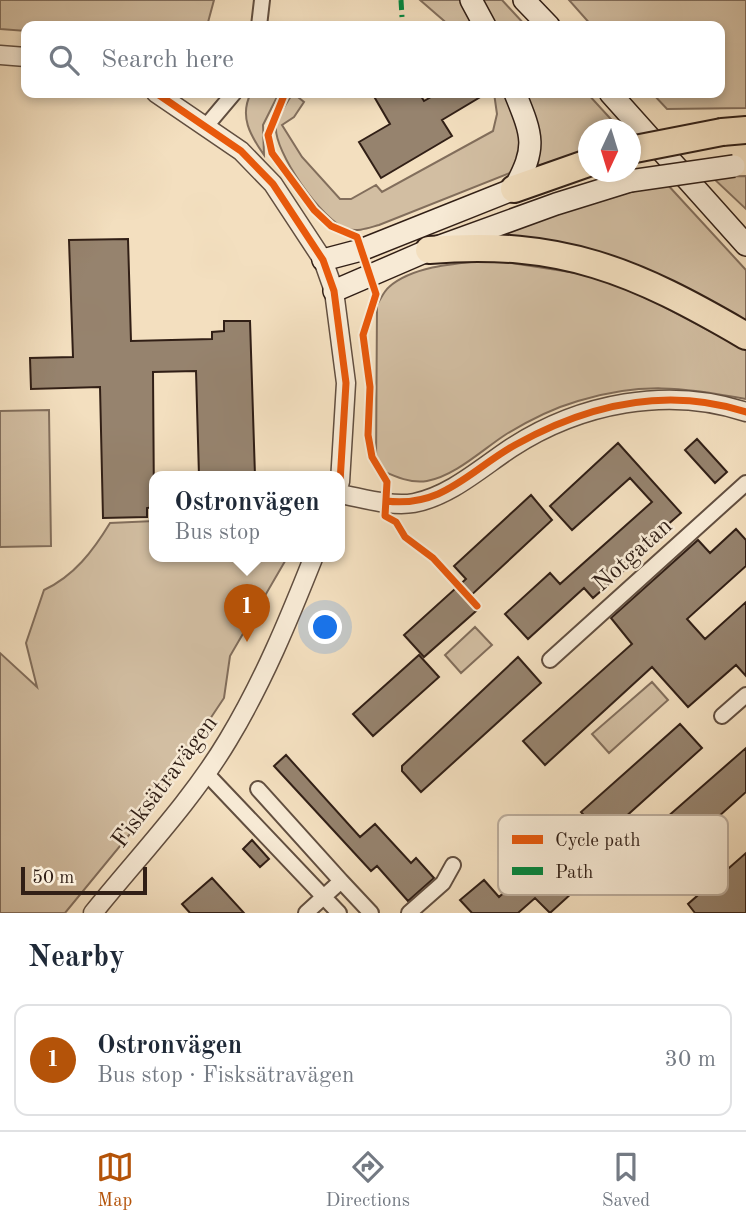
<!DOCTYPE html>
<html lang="en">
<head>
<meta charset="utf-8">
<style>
	:root { --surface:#fff; --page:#f6f6f7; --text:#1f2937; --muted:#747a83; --line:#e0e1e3; --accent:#b45309 }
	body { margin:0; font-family:"Old Standard TT",serif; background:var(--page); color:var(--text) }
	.compass { position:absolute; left:578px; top:119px; width:63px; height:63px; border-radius:50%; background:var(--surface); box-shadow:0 4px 10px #0003; rotate:184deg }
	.scale { position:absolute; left:21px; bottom:18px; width:126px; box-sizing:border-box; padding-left:7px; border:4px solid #311f16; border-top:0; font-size:19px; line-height:24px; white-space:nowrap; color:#311f16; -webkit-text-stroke:5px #f7ead5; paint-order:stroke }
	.you { position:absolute; left:326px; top:628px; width:24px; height:24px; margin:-18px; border:5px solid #fff; border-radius:50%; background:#1a73e8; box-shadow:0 0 0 10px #1a73e833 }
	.badge { display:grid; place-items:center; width:46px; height:46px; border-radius:50%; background:var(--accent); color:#fff; font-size:23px; font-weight:700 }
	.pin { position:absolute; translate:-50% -58px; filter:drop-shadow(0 2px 4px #0008) }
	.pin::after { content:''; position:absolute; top:37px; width:24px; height:21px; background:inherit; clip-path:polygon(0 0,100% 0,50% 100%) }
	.popup { position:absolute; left:149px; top:471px; width:196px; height:91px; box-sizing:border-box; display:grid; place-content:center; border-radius:14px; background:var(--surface); filter:drop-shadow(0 2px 5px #0005); font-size:23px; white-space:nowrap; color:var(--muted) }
	.popup b { font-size:26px; color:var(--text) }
	.popup::after { content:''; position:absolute; left:50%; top:100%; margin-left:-14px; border:14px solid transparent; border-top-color:var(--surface) }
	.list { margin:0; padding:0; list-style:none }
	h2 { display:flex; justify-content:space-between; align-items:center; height:91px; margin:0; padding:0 28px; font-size:30px }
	h2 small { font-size:23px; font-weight:400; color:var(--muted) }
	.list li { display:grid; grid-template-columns:46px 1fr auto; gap:21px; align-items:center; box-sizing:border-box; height:112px; margin:0 14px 14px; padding:0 14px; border:2px solid var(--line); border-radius:14px }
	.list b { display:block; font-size:26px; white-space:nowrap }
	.list p { margin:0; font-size:23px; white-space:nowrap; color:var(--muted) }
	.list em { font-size:23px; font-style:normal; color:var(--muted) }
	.icon { flex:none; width:38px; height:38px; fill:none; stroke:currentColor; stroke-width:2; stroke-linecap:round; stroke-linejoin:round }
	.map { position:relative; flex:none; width:746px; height:913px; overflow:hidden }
	.search { position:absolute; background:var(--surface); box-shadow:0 4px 10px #0003; left:21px; right:21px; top:21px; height:77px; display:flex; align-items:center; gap:18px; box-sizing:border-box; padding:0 24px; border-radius:14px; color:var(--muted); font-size:26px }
	.sheet { height:217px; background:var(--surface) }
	nav { display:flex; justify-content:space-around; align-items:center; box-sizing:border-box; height:98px; border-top:2px solid var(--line); background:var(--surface); font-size:19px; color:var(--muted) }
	nav a { display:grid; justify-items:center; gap:4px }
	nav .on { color:var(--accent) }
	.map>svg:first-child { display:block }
	.green { fill:#d2bea2; stroke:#826e5c; stroke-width:2 }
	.building { fill:#96836e; stroke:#311f16; stroke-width:2 }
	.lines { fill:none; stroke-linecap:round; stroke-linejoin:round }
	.minor-casing { stroke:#624f40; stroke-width:18 }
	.tertiary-casing { stroke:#624f40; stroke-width:21 }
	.secondary-casing { stroke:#311f16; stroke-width:24 }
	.motorway-casing { stroke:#311f16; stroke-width:30 }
	.minor { stroke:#f7ead5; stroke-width:14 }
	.tertiary { stroke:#f7ead5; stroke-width:18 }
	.secondary { stroke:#f7ead5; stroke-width:21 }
	.motorway { stroke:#f3dfbf; stroke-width:26 }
	.secondary-bridge-casing { stroke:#311f16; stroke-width:24; stroke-linecap:butt }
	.motorway-bridge-casing { stroke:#311f16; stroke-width:30; stroke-linecap:butt }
	.secondary-bridge { stroke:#f7ead5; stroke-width:21 }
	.motorway-bridge { stroke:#f3dfbf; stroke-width:26 }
	.quiet { stroke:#00873e; stroke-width:5; stroke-dasharray:10 5; stroke-linecap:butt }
	.cycleway-casing { stroke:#f7ead5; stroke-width:11 }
	.cycleway { stroke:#e8590c; stroke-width:7 }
	.labels { text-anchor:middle; stroke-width:5; stroke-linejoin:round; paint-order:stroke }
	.street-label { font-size:24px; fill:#311f16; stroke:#f7ead5 }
	.key { fill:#f7ead5; stroke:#bcad9c; stroke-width:2 }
	.key-label { font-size:19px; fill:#311f16 }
</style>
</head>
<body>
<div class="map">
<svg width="746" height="913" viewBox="0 0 746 913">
	<rect width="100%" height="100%" fill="#f3dfbf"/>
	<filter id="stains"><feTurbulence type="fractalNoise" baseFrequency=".00286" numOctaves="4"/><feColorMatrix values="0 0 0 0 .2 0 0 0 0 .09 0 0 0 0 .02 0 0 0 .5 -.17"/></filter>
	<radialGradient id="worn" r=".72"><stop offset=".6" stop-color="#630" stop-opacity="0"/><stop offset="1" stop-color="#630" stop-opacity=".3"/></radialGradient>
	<path class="green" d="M0 0H214L207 26H26V31L0 29Z
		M420 0H461L475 26H450Z
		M482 0H502L526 26H494Z
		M569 0H746V108L667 109 652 93H720V26H592Z
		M251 93H279L263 125 264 155C250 135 239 116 251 93Z
		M293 93 304 102 294 117 282 125 302 157 340 199H351L376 185 382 192 493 131 497 114 494 93H505C516 121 529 145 510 173L379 225C368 228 358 232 347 229 323 222 273 151 276 126 278 114 287 103 293 93Z
		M523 93H587L620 129 588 130V150L538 166 539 144Z
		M746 176V209L712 177Z
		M666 183 746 270V324C663 279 585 233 488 236L612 196Z
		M491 260 596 276 655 302 746 350V399C683 387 640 382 578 401 554 408 526 422 505 435 482 450 455 476 427 481 409 484 392 475 376 468L377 305C380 300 384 291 389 287 414 265 461 263 491 260Z
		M49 410 51 546 0 547V411Z
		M154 521V556H288L230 656 224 698 148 812 65 913H0V653L37 687 26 643 44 590C74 576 93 551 110 523Z
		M475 627 492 645 461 673 445 655Z
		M652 682 668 700 609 753 592 734Z"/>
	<path class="building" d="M372 93H419L424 101 438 93H487L442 120 452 136 381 178 359 142 390 124Z
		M128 239 131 341 212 339V332L224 331V321H250L255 476H199L196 371 153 372 154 507 147 508V517L103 518 100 387 31 389 30 358 73 357 69 240Z
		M697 439 727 472 715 483 685 450Z
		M618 443 681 513 656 535 657 541 593 598 584 588 528 639 505 614 550 573 560 584 652 502 630 478 572 530 550 506Z
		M531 495 552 520 467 599 476 611 424 657 404 635 466 579 454 566Z
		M736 529 746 540V566L687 619 705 639 746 602V676L736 665 688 707 652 667 545 765 523 741 632 644 611 618 698 540 710 553Z
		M419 655 439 677 373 736 353 714Z
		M518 657 541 683 421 792 402 771V766Z
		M680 724 702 748 603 837 581 812Z
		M746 748V792L641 886 618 860Z
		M286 755 360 837 375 824 411 863 416 858 434 878 408 901 377 866 371 871 274 766Z
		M252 840 269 859 260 867 243 849Z
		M526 841 572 893 550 913 535 898 518 913H472L460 900 484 880 499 897 518 880 502 862Z
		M746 853V913H695L688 904Z
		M212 878 244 913H190L182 904Z"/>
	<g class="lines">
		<g class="minor-casing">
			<path id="minor" d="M259 26 262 0
				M207 125 234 93
				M550 660 746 483
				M722 716 746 695
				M206 773 339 913
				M258 789 341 881
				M306 913 341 881 371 913
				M409 913 443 883 453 865"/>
		</g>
		<g class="tertiary-casing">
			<path id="tertiary" d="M0 55 26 57
				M156 93 241 151 273 184 323 260 334 291 346 383 340 482
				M340 494C362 498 391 507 414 503 450 496 481 468 511 448 580 403 668 386 746 412
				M93 913C138 857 191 802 228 740 263 682 289 619 314 556"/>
		</g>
		<g class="secondary-casing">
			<path id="secondary" d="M471 0 485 26
				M524 0 549 26
				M610 93 746 245
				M323 260 361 250 514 189C537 147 533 137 515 93
				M334 291 429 250 556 204 630 181"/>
		</g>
		<g class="motorway-casing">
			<path id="motorway" d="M722 132 746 130
				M514 189 588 163
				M429 250C561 239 635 271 746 336"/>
		</g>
		<use href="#minor" class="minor"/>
		<use href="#tertiary" class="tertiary"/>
		<use href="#secondary" class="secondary"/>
		<use href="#motorway" class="motorway"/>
		<g class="secondary-bridge-casing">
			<path id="secondary-bridge" d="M630 181 734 166"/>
		</g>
		<g class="motorway-bridge-casing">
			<path id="motorway-bridge" d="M630 150 722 132"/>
		</g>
		<use href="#secondary-bridge" class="secondary-bridge"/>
		<use href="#motorway-bridge" class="motorway-bridge"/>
		<path class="quiet" d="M401 0 402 17"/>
		<g class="cycleway-casing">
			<path id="cycleway" d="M156 93 241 151 273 184 323 260 334 291 346 383 340 482
				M285 93 268 135 272 153 314 210 331 226 357 237 376 294 363 335 370 387 368 435 372 457 387 482 385 516 396 522 405 537 433 558 477 606
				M386 501C443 508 469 471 515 445 587 405 666 386 746 412"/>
		</g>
		<use href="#cycleway" class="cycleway"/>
	</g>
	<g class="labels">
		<g class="street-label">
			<text transform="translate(632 554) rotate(-42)" y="8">Notgatan</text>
			<text transform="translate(164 781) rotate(-53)" y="8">Fisksätravägen</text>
		</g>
	</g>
	<rect x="498" y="815" width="230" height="80" rx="10" class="key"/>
	<rect x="512" y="835" width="31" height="9" fill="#e8590c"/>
	<rect x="512" y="867" width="31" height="8" fill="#00873e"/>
	<g class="key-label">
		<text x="555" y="846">Cycle path</text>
		<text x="555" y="878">Path</text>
	</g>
	<rect width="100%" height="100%" filter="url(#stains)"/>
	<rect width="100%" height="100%" fill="url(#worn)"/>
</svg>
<svg class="compass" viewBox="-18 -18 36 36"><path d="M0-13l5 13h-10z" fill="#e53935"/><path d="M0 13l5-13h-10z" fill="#747a83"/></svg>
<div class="scale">50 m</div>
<div class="you"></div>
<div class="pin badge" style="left:247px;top:642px">1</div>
<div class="popup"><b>Ostronvägen</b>Bus stop</div>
<div class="search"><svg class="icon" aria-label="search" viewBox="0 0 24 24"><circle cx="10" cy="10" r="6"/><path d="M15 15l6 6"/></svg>Search here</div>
</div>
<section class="sheet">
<h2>Nearby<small></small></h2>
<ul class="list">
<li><span class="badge">1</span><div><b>Ostronvägen</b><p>Bus stop · Fisksätravägen</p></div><em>30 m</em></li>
</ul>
</section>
<nav>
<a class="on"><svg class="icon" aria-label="map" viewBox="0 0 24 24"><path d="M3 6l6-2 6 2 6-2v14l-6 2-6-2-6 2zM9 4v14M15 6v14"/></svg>Map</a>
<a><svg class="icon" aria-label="directions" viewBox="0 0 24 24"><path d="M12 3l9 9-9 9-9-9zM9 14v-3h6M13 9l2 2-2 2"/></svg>Directions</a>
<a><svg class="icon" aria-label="saved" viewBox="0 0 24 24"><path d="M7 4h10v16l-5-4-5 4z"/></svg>Saved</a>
</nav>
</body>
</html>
